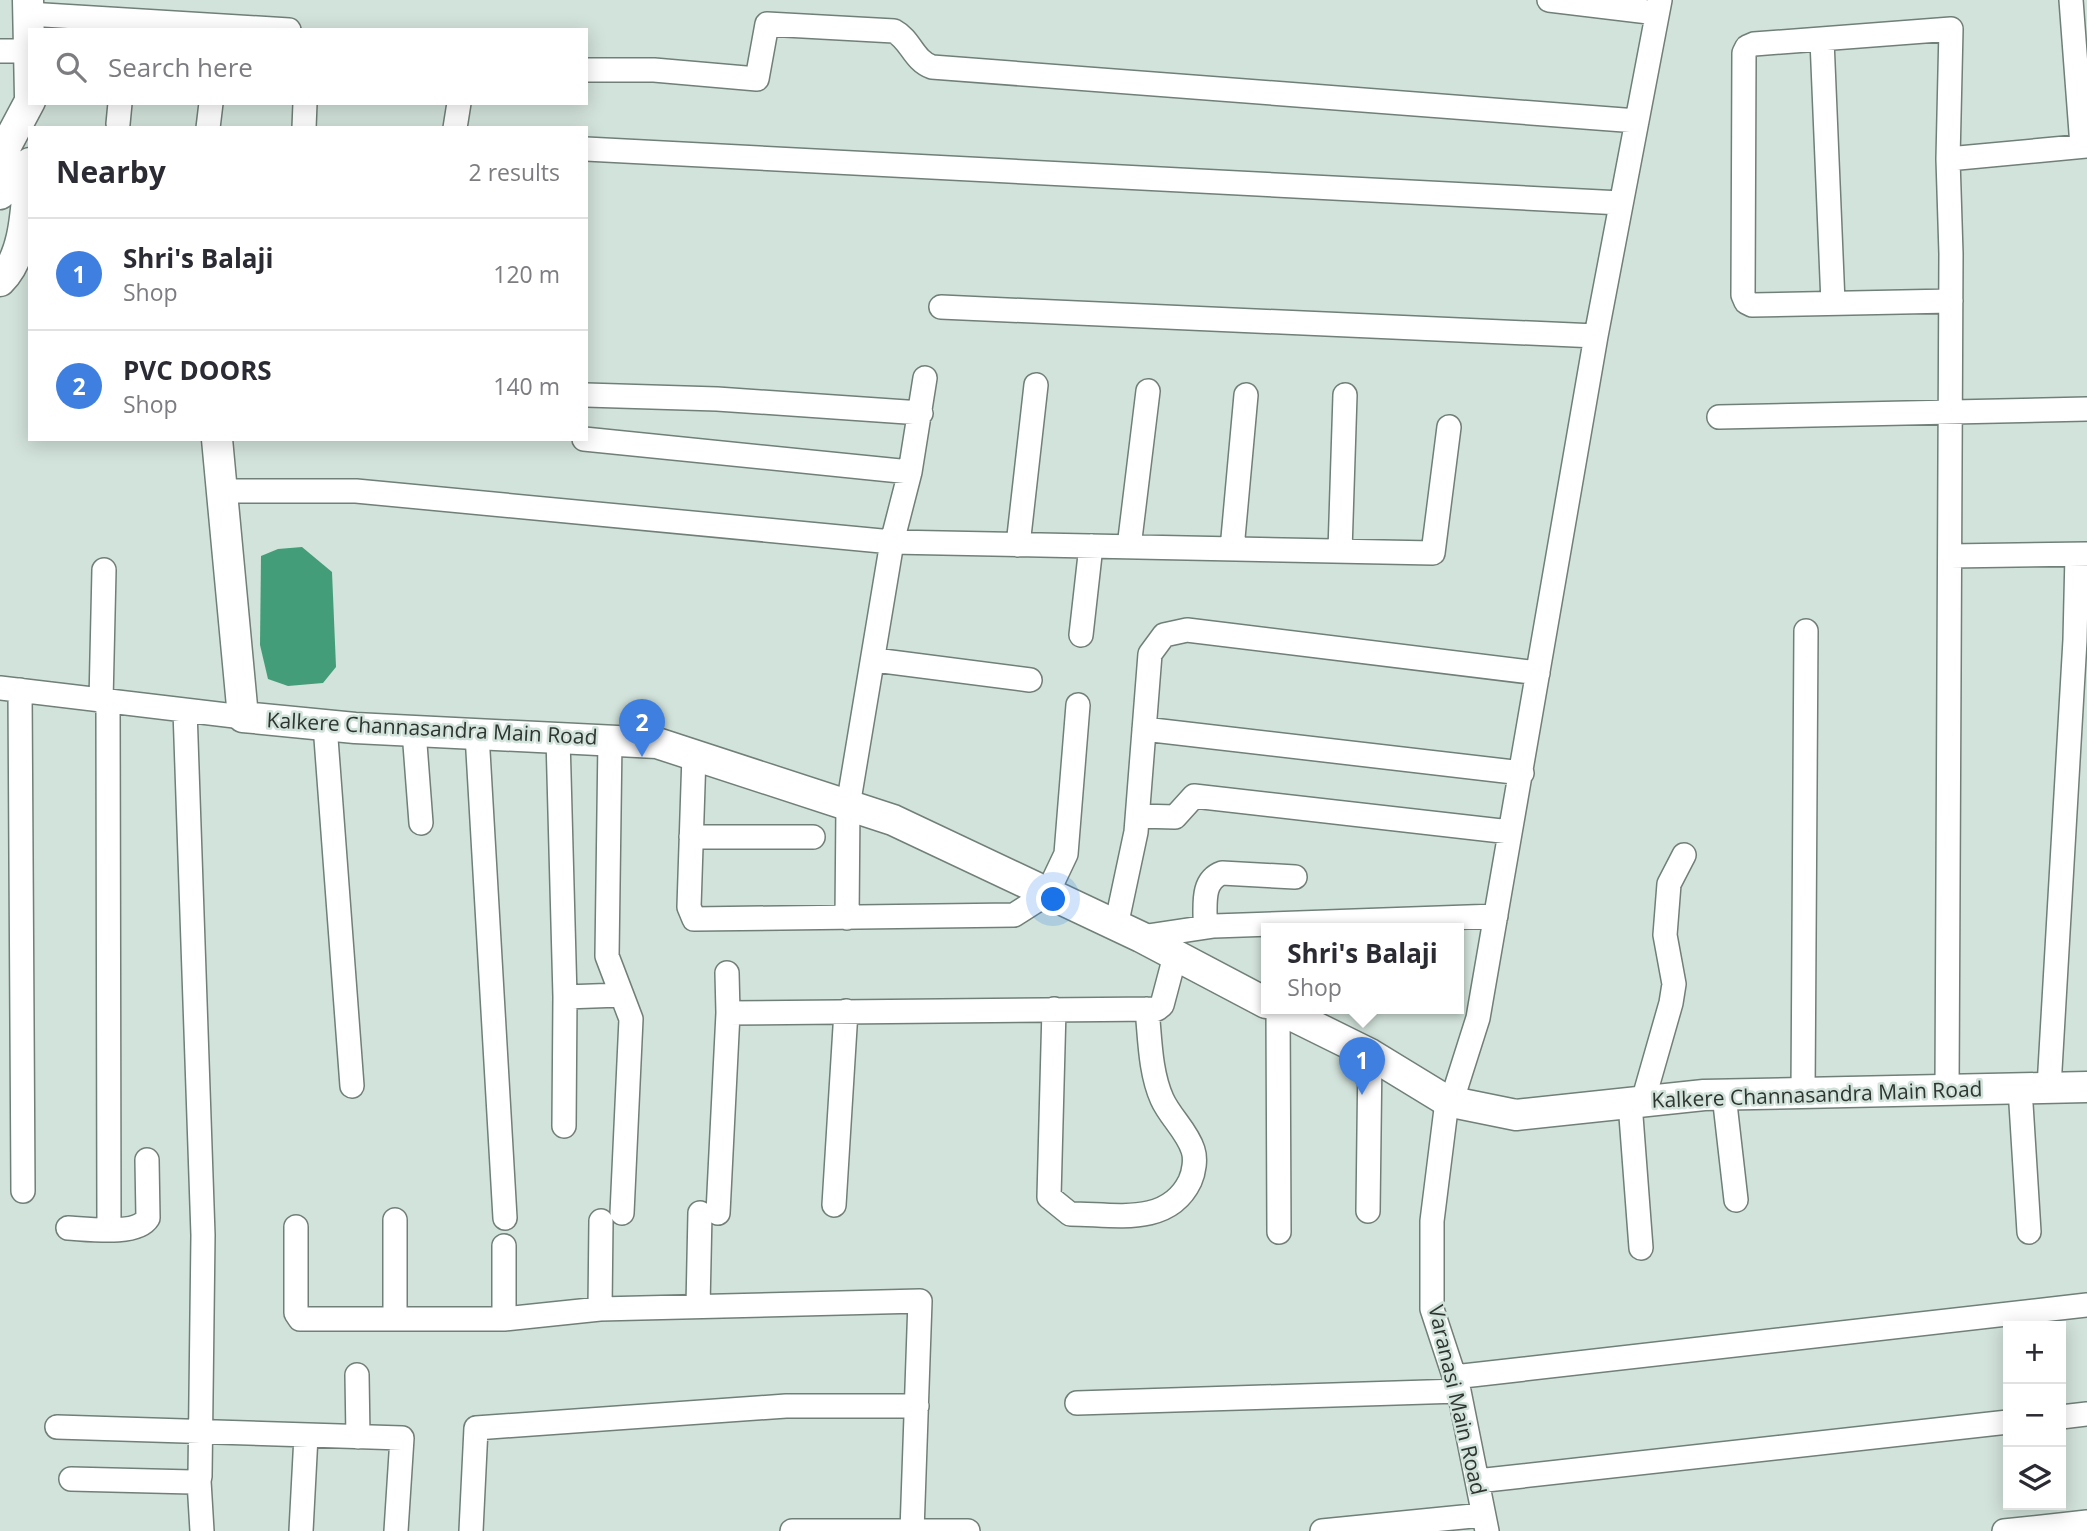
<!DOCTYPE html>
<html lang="en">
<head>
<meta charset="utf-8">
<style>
	:root { --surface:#fff; --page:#f7f7f7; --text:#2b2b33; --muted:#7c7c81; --line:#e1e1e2; --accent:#0b8043 }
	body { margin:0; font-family:"Open Sans",sans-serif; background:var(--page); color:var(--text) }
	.controls { position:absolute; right:21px; bottom:21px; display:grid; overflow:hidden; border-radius:0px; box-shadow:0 4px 18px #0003 }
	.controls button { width:63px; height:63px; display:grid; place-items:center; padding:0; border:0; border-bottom:2px solid var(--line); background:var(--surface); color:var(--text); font:35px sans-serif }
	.you { position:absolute; left:1054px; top:900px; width:24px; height:24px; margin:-18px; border:5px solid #fff; border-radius:50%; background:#1a73e8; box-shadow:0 0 0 10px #1a73e833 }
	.badge { display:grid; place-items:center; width:46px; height:46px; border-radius:50%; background:var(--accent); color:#fff; font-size:23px; font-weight:700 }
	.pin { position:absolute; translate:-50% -58px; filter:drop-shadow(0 2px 4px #0008) }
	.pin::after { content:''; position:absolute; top:37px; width:24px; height:21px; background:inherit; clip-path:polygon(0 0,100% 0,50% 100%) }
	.popup { position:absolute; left:1261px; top:923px; width:203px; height:91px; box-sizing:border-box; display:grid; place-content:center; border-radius:0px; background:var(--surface); filter:drop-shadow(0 2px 5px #0005); font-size:23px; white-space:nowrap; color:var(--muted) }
	.popup b { font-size:26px; color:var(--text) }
	.popup::after { content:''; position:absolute; left:50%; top:100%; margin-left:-14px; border:14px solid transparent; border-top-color:var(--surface) }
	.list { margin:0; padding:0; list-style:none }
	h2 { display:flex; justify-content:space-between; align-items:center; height:91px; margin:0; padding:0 28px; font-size:30px }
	h2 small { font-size:23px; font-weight:400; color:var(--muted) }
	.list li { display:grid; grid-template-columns:46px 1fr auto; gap:21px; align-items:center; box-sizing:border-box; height:112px; padding:0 28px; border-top:2px solid var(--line) }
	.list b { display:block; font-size:26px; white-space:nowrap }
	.list p { margin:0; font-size:23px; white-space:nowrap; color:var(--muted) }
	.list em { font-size:23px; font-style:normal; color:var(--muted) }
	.icon { flex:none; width:38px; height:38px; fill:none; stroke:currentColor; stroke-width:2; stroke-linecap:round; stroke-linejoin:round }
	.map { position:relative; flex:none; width:2087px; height:1531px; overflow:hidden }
	.search { position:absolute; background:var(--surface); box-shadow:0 4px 18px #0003; left:28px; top:28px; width:560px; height:77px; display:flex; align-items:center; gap:18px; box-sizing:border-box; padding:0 24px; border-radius:0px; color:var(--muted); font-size:26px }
	.panel { position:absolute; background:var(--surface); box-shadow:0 4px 18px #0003; left:28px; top:126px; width:560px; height:315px; border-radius:0px }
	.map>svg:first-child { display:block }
	.water { fill:#439d78 }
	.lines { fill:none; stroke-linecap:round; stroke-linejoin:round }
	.minor-casing { stroke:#707f78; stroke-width:26 }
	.major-casing { stroke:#707f78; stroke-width:33 }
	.minor { stroke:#fff; stroke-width:23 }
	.major { stroke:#fff; stroke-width:30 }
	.labels { text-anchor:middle; stroke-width:5; stroke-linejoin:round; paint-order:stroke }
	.street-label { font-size:21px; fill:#2e3531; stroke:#d2e3db }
</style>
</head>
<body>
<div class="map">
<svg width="2087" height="1531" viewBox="0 0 2087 1531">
	<rect width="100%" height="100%" fill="#d2e3db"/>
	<path class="water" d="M302 547 332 572 336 667 323 683 288 686 268 679 260 645 261 556 278 549Z"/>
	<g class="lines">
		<g class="minor-casing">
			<path id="minor" d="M1549 0 1657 13
				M2071 0 2082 146
				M28 14 289 30
				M1822 40 1833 303
				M0 51H29
				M586 70H654L757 79 767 24 894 31C911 40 913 60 932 67L1637 121
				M118 124 120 103
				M208 128 211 103
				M304 128 305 103
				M455 128 459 103
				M586 149 1621 203
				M1948 159 2087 146
				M941 307 1596 336
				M586 395 717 399 921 413
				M1719 417 2087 409
				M584 439 910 472
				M223 491H356L892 542 1433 553 1449 427
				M1018 545 1036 385
				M1129 547 1148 391
				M1232 549 1246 395
				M1340 551 1345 395
				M1950 556 2087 554
				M1081 635 1091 546
				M875 660 1030 680
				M0 688 243 717
				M20 690 23 1191
				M101 701 104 570
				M108 702 109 1229
				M325 725 352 1086
				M1144 729 1522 773
				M414 731 421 823
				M477 734 505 1218
				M558 738 565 997 564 1126
				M610 740 607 956 631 1019 622 1213
				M694 755 689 907 694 919 1014 915 1047 894 1066 854 1078 705
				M1138 816 1175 817 1194 796 1510 832
				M691 837H813
				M847 918 848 806 892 542 910 472 925 378
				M1116 926 1136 832 1150 654 1164 635 1187 630 1538 673
				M1205 927C1206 908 1200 881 1222 873L1295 877
				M1141 937 1214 926 1496 916
				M727 973 728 1013
				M565 997 621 995
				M1054 1009 1049 1197 1070 1214C1114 1214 1168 1227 1190 1181 1194 1172 1196 1159 1193 1150 1187 1131 1170 1117 1162 1099 1150 1072 1150 1039 1147 1009
				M1278 1009 1279 1232
				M2049 1087 2075 640 2077 555
				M2020 1088 2029 1232
				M1947 1090 1951 254 1948 159 1951 29 1754 44 1747 47 1744 53 1743 295 1746 302 1752 305 1951 301
				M1803 1093 1806 631
				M1724 1095 1736 1200
				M1447 1101 1432 1221V1309L1459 1391 1487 1531
				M1643 1101 1671 1003 1674 984 1665 935 1669 884 1684 855
				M1451 1103 1478 1018 1596 336 1660 0
				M1630 1103 1641 1248
				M834 1205 846 1011
				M1368 1211 1370 1054
				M718 1213 728 1013 1157 1009 1162 1005 1175 956
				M395 1220V1319
				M296 1227V1313L300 1319H504
				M68 1228C88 1229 137 1236 148 1218L147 1160
				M504 1246V1319L600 1309 920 1301 912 1531
				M698 1306 700 1213
				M600 1309 601 1221
				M357 1375 358 1437
				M1454 1377 2087 1305
				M1077 1403 1459 1391
				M2061 1417 2087 1414
				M57 1427 402 1438 396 1531
				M71 1479 192 1482 199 1481 200 1476 203 1235 185 710
				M199 1481 202 1531
				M1477 1481 2008 1422
				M301 1531 306 1436
				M471 1531 476 1428 786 1406H917
				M792 1531H968
				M1322 1531 1483 1515
				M2004 1531 2087 1522"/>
		</g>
		<g class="major-casing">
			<path id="major" d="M28 0 30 97
				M0 194 6 146 30 101
				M0 281C28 254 26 199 30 163
				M217 439 243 717 355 728 657 743 893 820 1141 937 1266 1003
				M1279 1009 1370 1054 1447 1101 1516 1115 1704 1095 2087 1087"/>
		</g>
		<use href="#minor" class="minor"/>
		<use href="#major" class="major"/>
	</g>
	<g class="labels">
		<g class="street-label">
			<text transform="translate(432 729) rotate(3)" y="7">Kalkere Channasandra Main Road</text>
			<text transform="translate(1817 1095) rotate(-2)" y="7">Kalkere Channasandra Main Road</text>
			<text transform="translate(1457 1400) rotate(77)" y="7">Varanasi Main Road</text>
		</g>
	</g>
</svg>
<div class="controls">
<button>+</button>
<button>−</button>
<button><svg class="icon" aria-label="layers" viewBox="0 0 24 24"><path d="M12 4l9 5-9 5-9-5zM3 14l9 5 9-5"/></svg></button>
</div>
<div class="you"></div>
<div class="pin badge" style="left:1362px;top:1095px;background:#3f7fe0">1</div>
<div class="popup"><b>Shri's Balaji</b>Shop</div>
<div class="pin badge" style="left:642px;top:757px;background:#3f7fe0">2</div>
<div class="search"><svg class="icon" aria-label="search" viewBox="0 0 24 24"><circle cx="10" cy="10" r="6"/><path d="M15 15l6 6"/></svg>Search here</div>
<section class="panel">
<h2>Nearby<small>2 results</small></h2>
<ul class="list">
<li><span class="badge" style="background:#3f7fe0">1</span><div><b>Shri's Balaji</b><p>Shop</p></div><em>120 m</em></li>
<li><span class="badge" style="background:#3f7fe0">2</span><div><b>PVC DOORS</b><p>Shop</p></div><em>140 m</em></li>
</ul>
</section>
</div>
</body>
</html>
